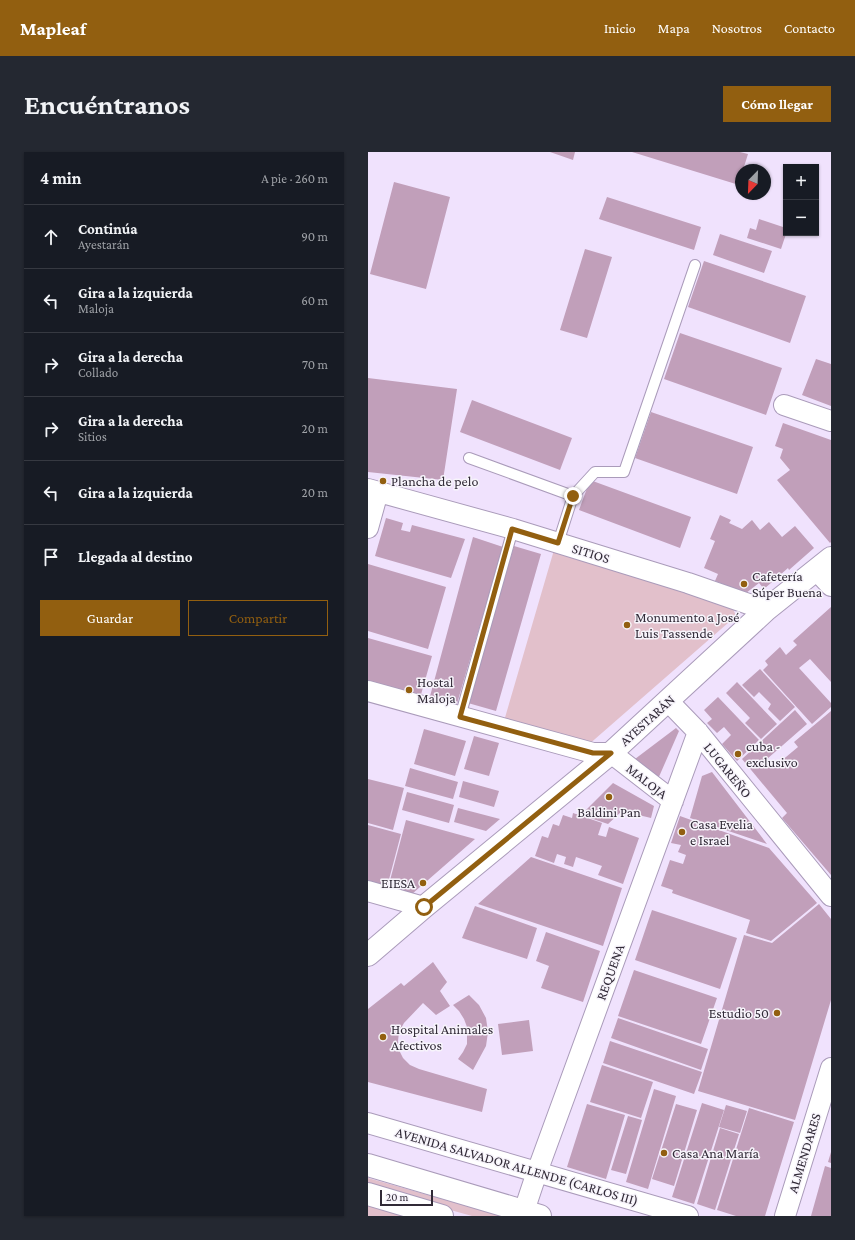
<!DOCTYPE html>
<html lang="es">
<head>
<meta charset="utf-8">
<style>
	:root { --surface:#171b24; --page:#242831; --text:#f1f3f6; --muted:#9ea1a6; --line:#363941; --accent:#925f10 }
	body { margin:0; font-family:"Crimson Pro",serif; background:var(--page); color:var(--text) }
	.controls { position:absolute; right:12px; top:12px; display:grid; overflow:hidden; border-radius:0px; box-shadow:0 1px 3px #0004 }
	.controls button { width:36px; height:36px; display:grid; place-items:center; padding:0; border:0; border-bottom:1px solid var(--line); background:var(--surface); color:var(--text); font:20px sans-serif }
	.compass { position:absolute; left:367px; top:12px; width:36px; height:36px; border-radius:50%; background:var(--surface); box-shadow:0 1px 3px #0004; rotate:203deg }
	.scale { position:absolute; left:12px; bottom:10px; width:53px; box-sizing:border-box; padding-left:4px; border:2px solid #312a37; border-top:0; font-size:11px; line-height:14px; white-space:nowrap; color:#312a37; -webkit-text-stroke:3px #f7f4fb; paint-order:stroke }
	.stop { position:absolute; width:12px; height:12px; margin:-9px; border:3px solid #925f10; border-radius:50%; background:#fff }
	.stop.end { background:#925f10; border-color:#fff; box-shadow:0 1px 4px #0008 }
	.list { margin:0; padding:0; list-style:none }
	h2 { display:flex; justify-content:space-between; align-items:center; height:52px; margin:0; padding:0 16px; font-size:17px }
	h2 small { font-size:13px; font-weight:400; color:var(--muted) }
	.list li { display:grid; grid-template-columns:26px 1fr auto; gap:12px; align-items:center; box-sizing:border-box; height:64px; padding:0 16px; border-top:1px solid var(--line) }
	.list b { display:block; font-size:15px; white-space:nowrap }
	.list p { margin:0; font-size:13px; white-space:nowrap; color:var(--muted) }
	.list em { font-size:13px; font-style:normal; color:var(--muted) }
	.actions { display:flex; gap:8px; padding:12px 16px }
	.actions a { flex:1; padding:9px 0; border:1px solid var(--accent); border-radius:0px; text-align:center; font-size:14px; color:var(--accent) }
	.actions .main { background:var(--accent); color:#fff }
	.icon { flex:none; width:22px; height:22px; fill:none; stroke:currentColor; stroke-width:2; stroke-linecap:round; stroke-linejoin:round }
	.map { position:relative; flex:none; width:463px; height:1064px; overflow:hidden; border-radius:0px }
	header { display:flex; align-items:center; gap:24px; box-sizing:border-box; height:56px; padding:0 20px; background:var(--accent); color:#fff }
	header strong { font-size:19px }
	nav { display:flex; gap:22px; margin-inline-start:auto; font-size:14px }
	.intro { display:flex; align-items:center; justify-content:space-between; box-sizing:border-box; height:96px; padding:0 24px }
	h1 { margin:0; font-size:28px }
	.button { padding:10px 18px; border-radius:0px; background:var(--accent); color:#fff; font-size:14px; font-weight:700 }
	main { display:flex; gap:24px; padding:0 24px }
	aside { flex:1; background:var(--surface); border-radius:0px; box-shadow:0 1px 3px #0004 }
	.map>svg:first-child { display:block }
	.green { fill:#e2c0cb }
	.building { fill:#c19fba }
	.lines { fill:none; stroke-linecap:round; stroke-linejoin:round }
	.lane-casing { stroke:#aa9bba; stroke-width:12 }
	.street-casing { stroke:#aa9bba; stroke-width:22 }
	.secondary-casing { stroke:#aa9bba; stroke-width:24 }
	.primary-casing { stroke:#aa9bba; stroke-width:24 }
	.lane { stroke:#fff; stroke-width:10 }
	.street { stroke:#fff; stroke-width:20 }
	.secondary { stroke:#fff; stroke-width:22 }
	.primary { stroke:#fff; stroke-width:22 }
	.route { stroke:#925f10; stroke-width:5 }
	.poi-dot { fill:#925f10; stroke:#f7f4fb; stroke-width:1.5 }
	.labels { text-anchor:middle; stroke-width:3; stroke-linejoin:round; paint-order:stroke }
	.poi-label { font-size:14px; fill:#312a37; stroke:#f7f4fb; text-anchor:start }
	.street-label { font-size:14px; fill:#312a37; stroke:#f7f4fb }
</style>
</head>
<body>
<header>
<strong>Mapleaf</strong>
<nav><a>Inicio</a><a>Mapa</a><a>Nosotros</a><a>Contacto</a></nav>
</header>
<div class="intro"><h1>Encuéntranos</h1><a class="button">Cómo llegar</a></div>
<main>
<aside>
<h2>4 min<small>A pie · 260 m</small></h2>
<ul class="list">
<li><svg class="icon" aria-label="ahead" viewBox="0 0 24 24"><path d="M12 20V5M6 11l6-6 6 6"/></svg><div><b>Continúa</b><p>Ayestarán</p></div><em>90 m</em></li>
<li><svg class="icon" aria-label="left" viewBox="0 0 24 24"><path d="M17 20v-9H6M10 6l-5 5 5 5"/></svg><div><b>Gira a la izquierda</b><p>Maloja</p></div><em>60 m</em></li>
<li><svg class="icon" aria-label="right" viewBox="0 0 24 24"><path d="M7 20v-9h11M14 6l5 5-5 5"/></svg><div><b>Gira a la derecha</b><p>Collado</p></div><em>70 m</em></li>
<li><svg class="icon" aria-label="right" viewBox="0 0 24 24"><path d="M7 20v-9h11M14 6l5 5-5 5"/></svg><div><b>Gira a la derecha</b><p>Sitios</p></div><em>20 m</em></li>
<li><svg class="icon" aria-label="left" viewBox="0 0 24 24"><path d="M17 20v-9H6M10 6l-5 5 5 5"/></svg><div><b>Gira a la izquierda</b></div><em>20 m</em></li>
<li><svg class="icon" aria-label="arrive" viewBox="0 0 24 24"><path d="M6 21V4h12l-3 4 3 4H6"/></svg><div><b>Llegada al destino</b></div></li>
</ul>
<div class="actions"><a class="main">Guardar</a><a>Compartir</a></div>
</aside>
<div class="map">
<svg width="463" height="1064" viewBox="0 0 463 1064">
	<rect width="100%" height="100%" fill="#f0e2fd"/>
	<path class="green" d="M186 398 364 454 368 464 219 594 136 569Z
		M0 1026 134 1064H104L0 1035Z
		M0 1053 39 1064H0Z"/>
	<path class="building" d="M182 0H207L205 8Z
		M264 0H372L380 2 375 18H373V24L371 33Z
		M26 30 82 45 58 137 2 122Z
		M239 45 333 75 326 98 231 67Z
		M391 67 418 76V82L413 97 379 86 382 76 388 78Z
		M352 82 404 99 396 121 345 103Z
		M217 97 244 105 219 186 192 178Z
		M336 109 438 144 422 191 320 155Z
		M312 181 414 216 398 263 296 227Z
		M448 207 463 212V254L434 243Z
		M0 226 89 237 75 328 0 320Z
		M104 248 204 286 192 318 92 280Z
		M283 260 385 295 369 342 267 306Z
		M415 271 463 288V390L462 391 409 328 422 318 412 306 415 297 407 294Z
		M222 328 323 365 312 396 211 358Z
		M352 363 363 368 361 371 374 377 384 368 392 378 401 370 414 385 427 374 446 396 421 418 420 416 396 437 391 431 378 441 347 429 350 422 336 416 347 389 342 387Z
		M18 366 35 371 33 378 42 380 44 373 97 387 83 426 7 404Z
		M105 385 135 395 88 555 61 548Z
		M146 394 173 402 128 559 100 551Z
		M0 412 78 435 60 497 0 479Z
		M463 455V530L442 507 431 516 463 551V555L444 572 395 518 400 513 397 509 412 495 418 503 429 493 425 489Z
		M0 486 64 504 52 546 0 532Z
		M392 517 427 555 412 569 400 557 403 552 391 540 386 545 374 533Z
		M369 530 409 572 393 587 377 571 382 566 358 541Z
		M350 545 391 588 369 609 354 592 363 583 356 575 349 581 339 571 344 567 336 558Z
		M427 558 439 572 399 607 406 615 430 595 426 590 463 559V723L414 666 419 661 374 607Z
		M308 576 311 579 290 627 267 607Z
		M56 577 98 589 87 624 46 612Z
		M106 584 131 591 121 624 96 617Z
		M42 616 90 630 85 647 37 634Z
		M344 620 399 692 322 666 334 624Z
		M0 627 36 636 25 678 0 671Z
		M95 629 131 639 126 655 91 645Z
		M245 631 286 654 283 666 254 659 240 672 213 663Z
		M39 640 86 653 81 671 34 658Z
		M90 656 132 667 118 679 86 670Z
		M205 661 234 671 230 683 238 685 241 675 271 686 255 732 230 723 234 714 208 705 205 715 196 712 198 705 189 702 186 711 167 704 174 684 180 686 185 672 191 674 195 663 204 666Z
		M312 664 401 696 449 751 403 789 378 781 382 768 304 741 305 738 293 734 302 708 315 712 318 703 310 700 313 693 303 691Z
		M38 668 107 687 44 742 20 736Z
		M0 673 33 682 19 735 0 730Z
		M163 705 254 736 235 794 110 752Z
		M451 752 463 767V848L427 968 330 939 376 783 404 791Z
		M107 754 169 776 159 807 94 786Z
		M284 758 369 786 352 837 267 808Z
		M178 780 232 799 215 850 173 836 181 814 168 809Z
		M65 810 79 830 72 839 82 854 68 863 55 851 36 871 31 880 30 889 31 898 35 906 42 913 51 917 119 937 114 960 0 930V857L33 831 36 834Z
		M266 818 349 846 333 892 250 864Z
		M101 843 111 853 118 866 120 880 118 894 105 918 90 907 95 900 99 892V875L96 867 91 859 85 853Z
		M250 866 340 897 333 918 243 886Z
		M161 868 165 899 134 903 130 872Z
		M242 889 334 920 326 942 235 911Z
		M234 913 285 930 273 966 222 950Z
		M286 937 308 944 280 1037 258 1030Z
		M334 951 356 958 326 1052 304 1045Z
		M219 952 257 963 238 1027 199 1015Z
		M308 952 329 958 306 1034 284 1027Z
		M358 953 379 959 372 981 351 975Z
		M381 956 426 970 397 1064H368L349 1058Z
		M260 964 274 968 258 1022 243 1018Z
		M352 976 371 982 347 1058 329 1052Z
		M463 1000V1011L460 1010Z
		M457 1014 463 1016V1064H443Z"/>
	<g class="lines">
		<g class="lane-casing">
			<path id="lane" d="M101 306 205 344 190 391
				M205 344 227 320H256L327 113
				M92 565 145 377"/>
		</g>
		<g class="street-casing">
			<path id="street" d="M416 253 463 269
				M0 337 145 377 320 431 398 458
				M0 376 10 340
				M448 418 463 434
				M0 539 225 601H243L305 649
				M300 549 330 580 463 744
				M0 739 56 755
				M0 971 320 1064
				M156 1059 169 1020 330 580
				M417 1064 463 916"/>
		</g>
		<g class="secondary-casing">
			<path id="secondary" d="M0 803 56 755 243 601 398 458 463 406"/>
		</g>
		<g class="primary-casing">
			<path id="primary" d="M0 1013 172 1064
				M0 1042 74 1064"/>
		</g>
		<use href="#lane" class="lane"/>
		<use href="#street" class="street"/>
		<use href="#secondary" class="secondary"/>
		<use href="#primary" class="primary"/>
	</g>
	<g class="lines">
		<path class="route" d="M56 755 243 601H225L92 565 144 377 190 391 205 344"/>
	</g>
	<g class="poi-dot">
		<circle cx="15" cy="329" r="4"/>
		<circle cx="376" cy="432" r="4"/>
		<circle cx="259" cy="473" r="4"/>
		<circle cx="41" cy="538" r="4"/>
		<circle cx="370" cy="602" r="4"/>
		<circle cx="241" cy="645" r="4"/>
		<circle cx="314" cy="680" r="4"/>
		<circle cx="55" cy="731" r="4"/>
		<circle cx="409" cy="861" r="4"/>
		<circle cx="15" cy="885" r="4"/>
		<circle cx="296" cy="1001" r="4"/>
	</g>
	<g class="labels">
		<g class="poi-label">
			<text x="23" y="334">Plancha de pelo</text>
			<text x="384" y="429">Cafetería<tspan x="384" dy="16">Súper Buena</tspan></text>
			<text x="267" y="470">Monumento a José<tspan x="267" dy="16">Luis Tassende</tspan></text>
			<text x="49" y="535">Hostal<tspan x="49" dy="16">Maloja</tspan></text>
			<text x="378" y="599">cuba -<tspan x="378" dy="16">exclusivo</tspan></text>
			<text x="241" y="665" text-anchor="middle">Baldini Pan</text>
			<text x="322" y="677">Casa Evelia<tspan x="322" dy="16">e Israel</tspan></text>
			<text x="47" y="736" text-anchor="end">EIESA</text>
			<text x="401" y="866" text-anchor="end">Estudio 50</text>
			<text x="23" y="882">Hospital Animales<tspan x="23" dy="16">Afectivos</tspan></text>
			<text x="304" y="1006">Casa Ana María</text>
		</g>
		<g class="street-label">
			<text transform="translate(223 401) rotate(17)" y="5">SITIOS</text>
			<text transform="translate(279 568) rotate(-42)" y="5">AYESTARÁN</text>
			<text transform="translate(360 618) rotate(51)" y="5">LUGAREÑO</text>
			<text transform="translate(279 629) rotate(38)" y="5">MALOJA</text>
			<text transform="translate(242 820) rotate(-70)" y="5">REQUENA</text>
			<text transform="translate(436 1001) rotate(-73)" y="5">ALMENDARES</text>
			<text transform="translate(149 1014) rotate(16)" y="5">AVENIDA SALVADOR ALLENDE (CARLOS III)</text>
		</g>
	</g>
</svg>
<div class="controls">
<button>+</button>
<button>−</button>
</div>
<svg class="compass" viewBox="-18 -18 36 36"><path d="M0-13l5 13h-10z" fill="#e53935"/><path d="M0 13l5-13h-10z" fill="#9ea1a6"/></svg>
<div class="scale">20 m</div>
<div class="stop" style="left:56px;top:755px"></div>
<div class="stop end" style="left:205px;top:344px"></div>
</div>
</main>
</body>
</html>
